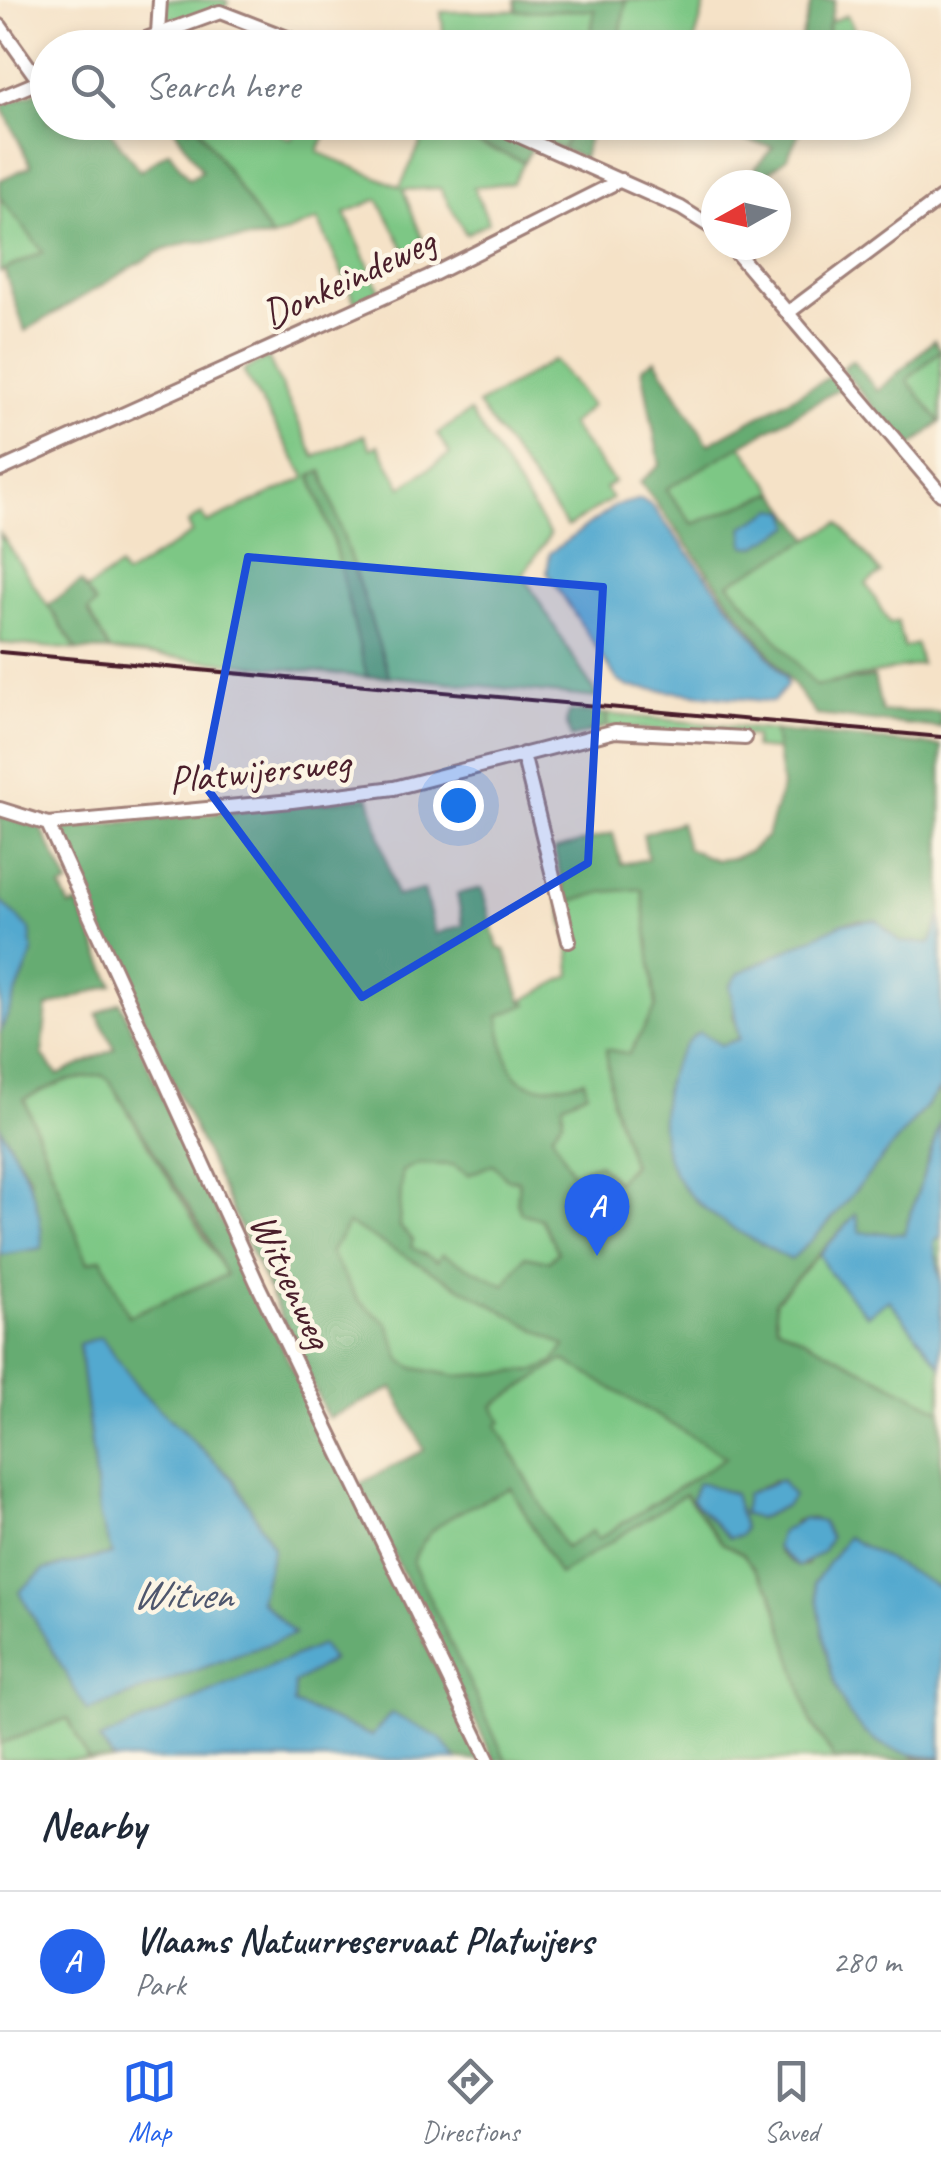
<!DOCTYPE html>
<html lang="en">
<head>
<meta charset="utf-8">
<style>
	:root { --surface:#fff; --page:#f2f2f3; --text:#1f2937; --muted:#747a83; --line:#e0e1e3; --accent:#2563eb }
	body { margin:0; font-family:Caveat,sans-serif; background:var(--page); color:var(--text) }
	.compass { position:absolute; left:701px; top:170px; width:90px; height:90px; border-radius:50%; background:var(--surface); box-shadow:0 5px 15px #0003; rotate:262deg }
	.you { position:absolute; left:458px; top:805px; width:35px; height:35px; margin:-25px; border:8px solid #fff; border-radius:50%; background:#1a73e8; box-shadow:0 0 0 15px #1a73e833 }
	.badge { display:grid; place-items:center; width:65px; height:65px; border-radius:50%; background:var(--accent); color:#fff; font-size:32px; font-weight:700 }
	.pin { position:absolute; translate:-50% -82px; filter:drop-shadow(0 2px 5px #0008) }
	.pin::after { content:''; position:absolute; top:52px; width:35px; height:30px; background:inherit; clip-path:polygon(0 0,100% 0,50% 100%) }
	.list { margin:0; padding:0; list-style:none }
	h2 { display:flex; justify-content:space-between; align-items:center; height:130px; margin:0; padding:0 40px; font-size:42px }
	h2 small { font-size:32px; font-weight:400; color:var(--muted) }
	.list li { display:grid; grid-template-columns:65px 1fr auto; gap:30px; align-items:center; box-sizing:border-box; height:140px; padding:0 40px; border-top:2px solid var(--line) }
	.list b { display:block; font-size:38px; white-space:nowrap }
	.list p { margin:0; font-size:32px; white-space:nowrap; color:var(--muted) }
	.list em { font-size:32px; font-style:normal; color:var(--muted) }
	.icon { flex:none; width:55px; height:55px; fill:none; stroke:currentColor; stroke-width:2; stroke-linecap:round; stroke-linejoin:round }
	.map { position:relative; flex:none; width:941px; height:1760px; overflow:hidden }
	.search { position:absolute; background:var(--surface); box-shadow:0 5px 15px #0003; left:30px; right:30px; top:30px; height:110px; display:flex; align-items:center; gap:25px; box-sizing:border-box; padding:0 35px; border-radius:55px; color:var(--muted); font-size:38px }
	.sheet { height:270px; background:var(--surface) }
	nav { display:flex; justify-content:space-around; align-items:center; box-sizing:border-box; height:140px; border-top:2px solid var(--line); background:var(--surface); font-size:28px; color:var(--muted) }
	nav a { display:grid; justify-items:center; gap:5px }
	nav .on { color:var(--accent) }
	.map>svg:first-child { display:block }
	.green { fill:#7dc785; stroke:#647358; stroke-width:2.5 }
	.forest { fill:#66ac72; stroke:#58664e; stroke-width:2.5; fill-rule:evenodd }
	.water { fill:#53a9cf; stroke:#4e647d; stroke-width:2.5 }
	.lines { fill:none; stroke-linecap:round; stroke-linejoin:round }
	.street-casing { stroke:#a08079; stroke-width:18 }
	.street { stroke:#fff; stroke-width:12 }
	.rail { stroke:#4a1f2b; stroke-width:4 }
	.marked { fill:#1d4ed8; fill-opacity:0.2; stroke:#1d4ed8; stroke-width:8; stroke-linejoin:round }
	.labels { text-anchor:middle; stroke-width:9; stroke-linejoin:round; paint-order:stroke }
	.street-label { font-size:40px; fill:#4a1f2b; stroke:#fcf5e5 }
	.water-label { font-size:42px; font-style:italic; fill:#4e566d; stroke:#fcf5e5 }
</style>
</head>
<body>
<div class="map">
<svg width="941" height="1760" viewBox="0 0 941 1760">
	<rect width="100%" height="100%" fill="#fcf5e5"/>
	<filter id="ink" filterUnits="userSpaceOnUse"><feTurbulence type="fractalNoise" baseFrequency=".01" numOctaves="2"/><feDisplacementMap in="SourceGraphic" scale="20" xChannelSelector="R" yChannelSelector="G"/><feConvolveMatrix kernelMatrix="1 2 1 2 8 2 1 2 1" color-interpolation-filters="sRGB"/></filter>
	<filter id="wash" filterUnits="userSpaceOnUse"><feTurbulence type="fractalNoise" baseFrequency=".0048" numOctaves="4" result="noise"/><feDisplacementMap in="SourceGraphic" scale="40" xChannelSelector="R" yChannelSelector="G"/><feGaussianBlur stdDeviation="2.25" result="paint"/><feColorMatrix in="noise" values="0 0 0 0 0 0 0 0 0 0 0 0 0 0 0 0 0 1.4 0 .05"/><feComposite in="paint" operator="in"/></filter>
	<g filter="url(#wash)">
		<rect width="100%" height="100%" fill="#f5e2c7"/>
		<path class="green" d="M164 0H222L228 2 225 8 172 22 161 12Z
			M626 0H706L693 47 618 48Z
			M596 9 588 48 445 47 441 12Z
			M847 15 863 47H824L830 22Z
			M200 122 258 123 291 139 299 123H330L318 152 400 187 430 124 524 162 512 183 473 187 489 222 466 234 440 188 403 190 428 253 410 260 378 199 345 213 380 291 355 302 318 220 272 238 197 125Z
			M502 123H574L562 149Z
			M0 197 44 252 0 272Z
			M941 350V421L940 422 907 380Z
			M268 358 315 457 364 435 371 449 378 445 402 487 450 454 437 434 470 412 550 535 523 575 598 698 389 676 322 472 311 477 333 540 367 677 110 651 88 611 86 590 119 567 125 576 192 533 188 523 202 514 207 523 306 478 243 371Z
			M554 360 591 406 570 425 614 482 605 488 612 499 567 527 478 405Z
			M741 445 776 492 693 524 666 489Z
			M839 523 881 573 866 584 890 624 897 621 904 648 916 644 921 664 816 686 797 670 728 582Z
			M0 533 77 650 0 643Z
			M607 714 941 747V1760H499L392 1540 463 1376 421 1379 387 1352 68 834 366 791 427 1032 522 1001 571 975 569 941 558 895 740 876 786 823 818 754 754 748 755 736 607 727Z
			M102 1075 109 1080 227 1275 128 1316 102 1259 88 1263 24 1098 64 1081Z
			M68 1718 88 1760H0V1744Z"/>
		<path class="forest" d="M515 0H626L618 47H588L595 10 516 11Z
			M812 0H835L824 47H799Z
			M47 88 48 122 104 123 140 171 169 151 189 179 202 171 171 123H185L189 129 197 125 272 238 190 242 158 252 25 331 4 270 43 252 0 197V180L31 166 1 105Z
			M476 123 533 147 524 162 430 124Z
			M574 123H593L583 158 562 149Z
			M731 123H804L787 158 764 176 754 169 773 147 728 136 734 124Z
			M934 340 941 350 907 380 940 422 908 450 842 369 852 360 878 391Z
			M656 360 708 444 833 375 844 386 666 489 693 524 776 492 810 539 729 583 816 686 874 677 882 712H941V728L816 715 640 482 660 465 642 368Z
			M322 471 389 676 367 677 333 540 311 476Z
			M81 582 96 604 88 611 110 651 77 650 48 605Z
			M570 711 607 714V727L571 738 566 722Z
			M774 731 941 746V915L931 943 900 942C882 924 870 915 843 923L733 1014 739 1039 721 1045 691 1037 914 1121 941 1088V1121L904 1234 860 1232 855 1215 775 1301 777 1325 941 1410V1589L847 1538 913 1757 941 1760H835L811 1722 772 1592 743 1554 722 1543 685 1494 559 1575 511 1488C474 1506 426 1519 413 1563L506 1760H494L359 1484 424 1450 393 1388 328 1418 58 834 67 828 370 798 396 896 424 890 435 934 463 925 457 894 482 888 498 948 505 950 522 1001 528 1004 499 1016C508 1083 518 1097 584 1080L587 1092 563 1103V1119L552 1134 573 1174 598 1163 616 1182 632 1164 612 1102 606 1049 629 1054 656 1007 642 889 604 892 567 903 554 850 613 833 621 864 648 859 643 834 680 822 687 848 715 860 734 858 750 851 767 836 782 787ZM417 1164 453 1165 468 1175 493 1164 507 1179 519 1180 517 1202 521 1213 541 1219 558 1252 549 1261 525 1256 505 1285 442 1254 437 1261 411 1247 413 1240 399 1226 402 1171ZM348 1224 565 1346 553 1363 538 1370 458 1376 414 1368 401 1360 388 1324 359 1301 330 1253ZM564 1360 726 1457 598 1539 592 1531 565 1548 497 1425 502 1422 493 1406ZM774 1481 787 1505 758 1519 746 1494ZM804 1518 814 1519 807 1565 797 1567 778 1552 795 1521Z
			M0 815 41 828 69 884 61 888 70 907 78 904 113 985 47 1007 42 1055 58 1075 115 1049 97 1014 120 1002 177 1130 482 1760C417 1760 353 1728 293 1704L295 1683 100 1741 114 1760H88L68 1718 0 1744V1255L41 1248 29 1176 0 1127V1033L33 953 29 929 0 900ZM101 1075 109 1080 207 1236 226 1275 128 1316 102 1258 88 1263 24 1099 64 1081ZM101 1337 140 1391 234 1480 272 1547 260 1600 44 1570 113 1554 100 1519 79 1345Z"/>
		<path class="water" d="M641 499 652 506 786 678 787 686 773 702 629 687 618 681 547 572 550 553 615 506Z
			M775 509 788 511 792 526 755 547 745 546 743 527Z
			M0 900 30 929 33 953 0 1033Z
			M941 915V1088L824 1228 791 1260C716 1220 646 1190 665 1091 668 1071 682 1042 699 1032L721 1045 739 1039 730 986 739 973 843 923 877 920 900 942 931 943Z
			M941 1121V1236L934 1243 941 1282V1366L889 1300 867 1315 827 1270 820 1254 856 1214 860 1232 904 1234Z
			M0 1127C23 1166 43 1202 42 1248L0 1255Z
			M101 1337 140 1391 234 1480 273 1547 260 1600 295 1634 87 1711 19 1592 44 1570 112 1554 100 1519 79 1344Z
			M781 1480 793 1496 787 1505 758 1519 743 1514 746 1494Z
			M703 1483 734 1494 744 1528 740 1536 729 1538 692 1500 696 1484Z
			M804 1518 822 1522 830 1538 822 1552 798 1567 776 1548 780 1533Z
			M847 1537 941 1589V1758C829 1753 832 1672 814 1583Z
			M321 1645 332 1660 295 1683 294 1704 372 1736 391 1713 440 1738 457 1760H114L99 1740Z"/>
	</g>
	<g filter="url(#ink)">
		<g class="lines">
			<g class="street-casing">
				<path id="street" d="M0 26 39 81
					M158 33 160 0
					M121 48 220 12 313 48
					M0 98 48 78
					M488 122 681 208 716 230
					M730 245 941 494
					M789 312 941 198
					M0 470 426 278 621 180
					M523 754 569 941
					M0 809 48 824 292 801 394 788 615 731 745 738
					M48 824 257 1283 488 1760"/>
			</g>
			<use href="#street" class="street"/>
			<path class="rail" d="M0 652 941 737"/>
		</g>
	</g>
	<path class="marked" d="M248 557 603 587 588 863 362 997 203 783Z"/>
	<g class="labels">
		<g class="street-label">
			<text transform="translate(348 277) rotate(-25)" y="14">Donkeindeweg</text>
			<text transform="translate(259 770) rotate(-6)" y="14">Platwijersweg</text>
			<text transform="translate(292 1280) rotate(65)" y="14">Witvenweg</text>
		</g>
		<g class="water-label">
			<text x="182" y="1608">Witven</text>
		</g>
	</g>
</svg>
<svg class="compass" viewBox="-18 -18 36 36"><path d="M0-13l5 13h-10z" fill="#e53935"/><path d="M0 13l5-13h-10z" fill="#747a83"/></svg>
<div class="you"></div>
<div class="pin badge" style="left:597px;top:1256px">A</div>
<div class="search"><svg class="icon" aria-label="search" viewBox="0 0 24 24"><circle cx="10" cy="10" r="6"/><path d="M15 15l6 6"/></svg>Search here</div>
</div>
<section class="sheet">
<h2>Nearby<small></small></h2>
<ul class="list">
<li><span class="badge">A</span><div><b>Vlaams Natuurreservaat Platwijers</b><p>Park</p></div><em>280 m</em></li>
</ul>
</section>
<nav>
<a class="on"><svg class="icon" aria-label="map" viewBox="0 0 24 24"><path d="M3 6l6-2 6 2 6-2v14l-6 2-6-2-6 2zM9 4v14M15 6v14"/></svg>Map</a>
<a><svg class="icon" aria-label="directions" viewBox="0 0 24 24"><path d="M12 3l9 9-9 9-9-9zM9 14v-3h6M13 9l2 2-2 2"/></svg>Directions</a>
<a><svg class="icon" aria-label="saved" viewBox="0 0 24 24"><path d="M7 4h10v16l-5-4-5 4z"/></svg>Saved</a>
</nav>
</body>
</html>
